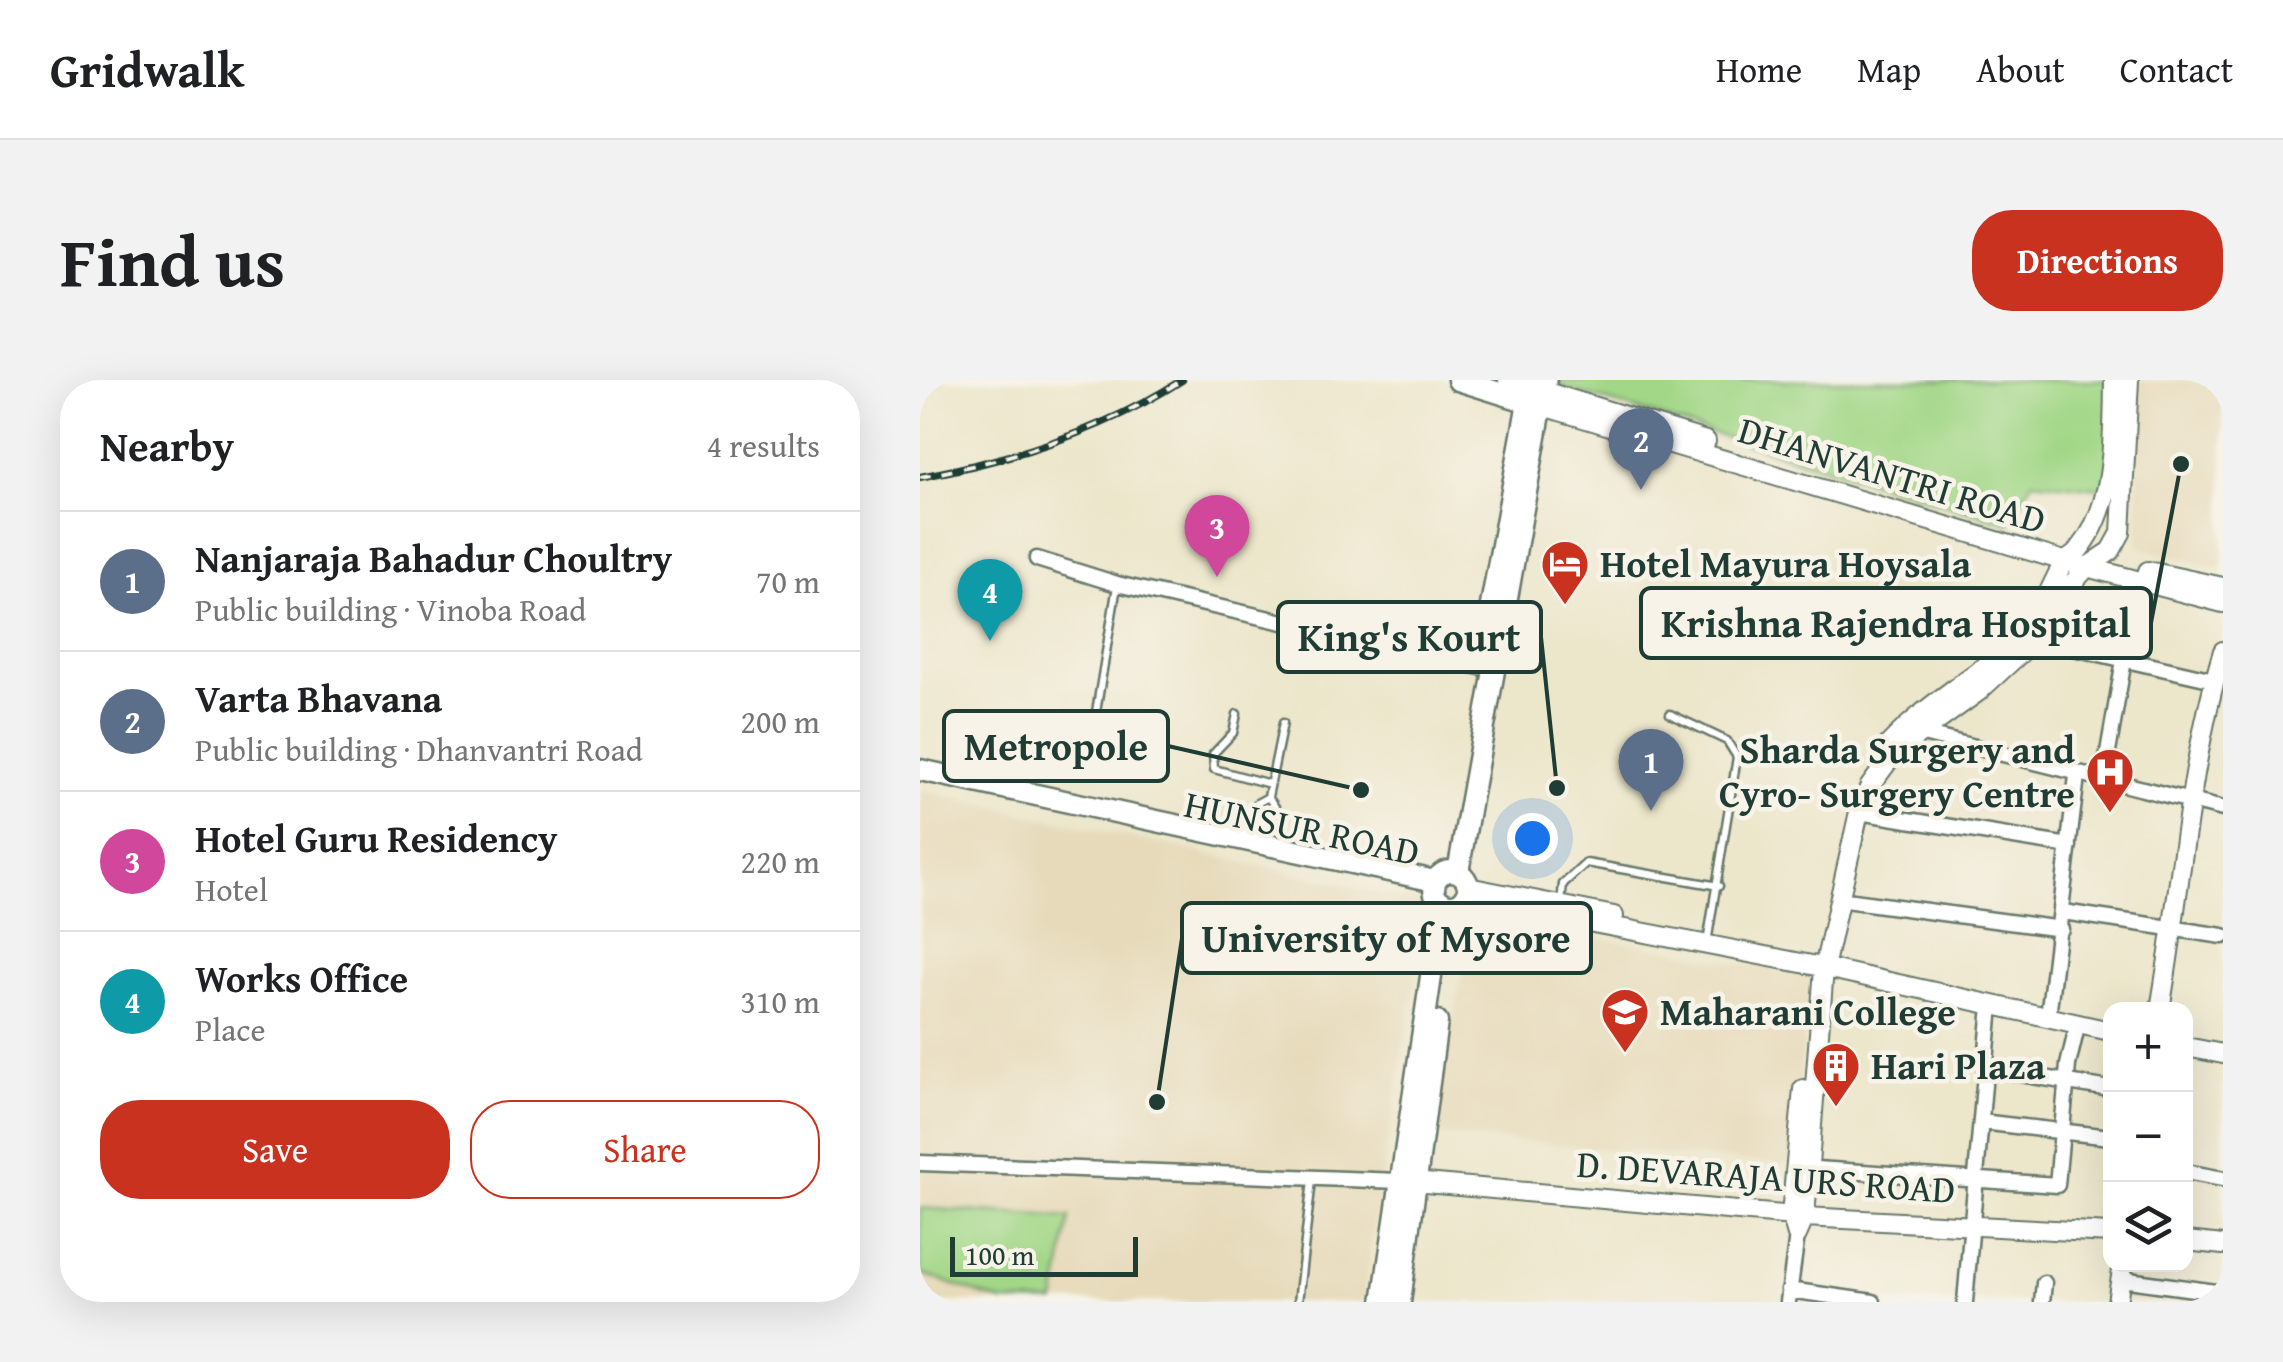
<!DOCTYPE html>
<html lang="en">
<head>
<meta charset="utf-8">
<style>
	:root { --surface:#fff; --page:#f2f2f2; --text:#202124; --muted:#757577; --line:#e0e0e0; --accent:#c8321e }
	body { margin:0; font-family:"Gentium Book Plus",serif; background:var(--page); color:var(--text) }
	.controls { position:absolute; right:30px; bottom:30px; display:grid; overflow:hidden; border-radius:20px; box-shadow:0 10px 40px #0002 }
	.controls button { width:90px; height:90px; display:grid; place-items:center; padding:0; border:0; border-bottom:2px solid var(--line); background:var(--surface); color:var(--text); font:50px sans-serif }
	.scale { position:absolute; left:30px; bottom:25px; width:188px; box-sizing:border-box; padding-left:10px; border:5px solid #1f3d34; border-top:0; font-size:28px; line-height:35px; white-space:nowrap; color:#1f3d34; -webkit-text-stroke:8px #f7f3e8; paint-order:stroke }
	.you { position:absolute; left:612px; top:458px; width:35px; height:35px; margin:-25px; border:8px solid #fff; border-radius:50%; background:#1a73e8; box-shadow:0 0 0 15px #1a73e833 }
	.badge { display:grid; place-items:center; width:65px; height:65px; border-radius:50%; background:var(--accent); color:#fff; font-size:32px; font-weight:700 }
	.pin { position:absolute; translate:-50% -82px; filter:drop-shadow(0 2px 5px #0008) }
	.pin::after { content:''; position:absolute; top:52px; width:35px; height:30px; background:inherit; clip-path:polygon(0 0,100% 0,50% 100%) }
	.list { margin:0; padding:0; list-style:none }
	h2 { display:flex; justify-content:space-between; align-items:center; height:130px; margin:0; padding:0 40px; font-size:42px }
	h2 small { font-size:32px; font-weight:400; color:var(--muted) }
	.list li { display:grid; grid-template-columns:65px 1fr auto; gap:30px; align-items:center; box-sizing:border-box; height:140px; padding:0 40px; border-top:2px solid var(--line) }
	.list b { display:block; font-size:38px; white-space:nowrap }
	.list p { margin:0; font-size:32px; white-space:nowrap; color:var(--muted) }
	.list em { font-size:32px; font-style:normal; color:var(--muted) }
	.actions { display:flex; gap:20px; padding:30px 40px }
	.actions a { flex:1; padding:22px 0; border:2px solid var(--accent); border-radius:40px; text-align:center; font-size:35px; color:var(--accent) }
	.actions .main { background:var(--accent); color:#fff }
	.icon { flex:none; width:55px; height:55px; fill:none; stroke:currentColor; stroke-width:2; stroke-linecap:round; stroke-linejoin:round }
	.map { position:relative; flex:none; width:1303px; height:922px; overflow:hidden; border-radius:40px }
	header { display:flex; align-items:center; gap:60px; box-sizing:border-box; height:140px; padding:0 50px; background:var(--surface); border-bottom:2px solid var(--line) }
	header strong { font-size:48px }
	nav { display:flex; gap:55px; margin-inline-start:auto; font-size:35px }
	.intro { display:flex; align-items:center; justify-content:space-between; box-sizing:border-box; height:240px; padding:0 60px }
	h1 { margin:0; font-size:70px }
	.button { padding:25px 45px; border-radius:40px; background:var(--accent); color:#fff; font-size:35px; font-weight:700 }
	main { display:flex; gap:60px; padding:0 60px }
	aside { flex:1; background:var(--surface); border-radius:40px; box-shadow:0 10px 40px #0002 }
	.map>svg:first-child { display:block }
	.built { fill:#e6daba }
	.green { fill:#a2d787; stroke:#608a5e; stroke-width:2.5 }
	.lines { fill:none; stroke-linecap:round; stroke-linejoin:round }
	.service-casing { stroke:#677869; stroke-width:11 }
	.minor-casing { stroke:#677869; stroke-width:19 }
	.tertiary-casing { stroke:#677869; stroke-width:22 }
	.secondary-casing { stroke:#677869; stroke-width:25 }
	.primary-casing { stroke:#677869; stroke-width:25 }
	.service { stroke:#fff; stroke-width:6 }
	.minor { stroke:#fff; stroke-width:14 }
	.tertiary { stroke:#fff; stroke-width:18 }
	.secondary { stroke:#fff; stroke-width:20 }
	.primary { stroke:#fff; stroke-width:20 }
	.rail-casing { stroke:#1f3d34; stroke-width:8 }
	.rail { stroke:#f7f3e8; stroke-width:4; stroke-dasharray:11; stroke-linecap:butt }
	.labels { text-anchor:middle; stroke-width:9; stroke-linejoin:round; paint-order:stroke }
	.street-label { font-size:38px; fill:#1f3d34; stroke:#f7f3e8 }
	.poi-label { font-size:38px; font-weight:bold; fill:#1f3d34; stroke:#f7f3e8; text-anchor:start }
	.leader { fill:none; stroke:#1f3d34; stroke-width:4 }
	.callout-dot { fill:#1f3d34; stroke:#f7f3e8; stroke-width:4 }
	.callout { fill:#f7f3e8; stroke:#1f3d34; stroke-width:4 }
	.callout-label { font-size:40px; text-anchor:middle; font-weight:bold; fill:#1f3d34 }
</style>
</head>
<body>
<header>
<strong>Gridwalk</strong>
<nav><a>Home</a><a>Map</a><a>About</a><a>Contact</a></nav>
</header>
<div class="intro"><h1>Find us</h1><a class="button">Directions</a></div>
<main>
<aside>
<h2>Nearby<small>4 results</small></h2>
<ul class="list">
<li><span class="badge" style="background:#5c6f8a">1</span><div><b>Nanjaraja Bahadur Choultry</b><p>Public building · Vinoba Road</p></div><em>70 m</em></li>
<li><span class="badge" style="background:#5c6f8a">2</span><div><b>Varta Bhavana</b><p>Public building · Dhanvantri Road</p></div><em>200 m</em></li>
<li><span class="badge" style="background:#d1479c">3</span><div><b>Hotel Guru Residency</b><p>Hotel</p></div><em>220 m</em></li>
<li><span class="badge" style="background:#0f9aa8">4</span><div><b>Works Office</b><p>Place</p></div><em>310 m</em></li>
</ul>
<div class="actions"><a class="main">Save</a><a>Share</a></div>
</aside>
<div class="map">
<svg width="1303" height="922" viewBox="0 0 1303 922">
	<rect width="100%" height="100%" fill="#f7f3e8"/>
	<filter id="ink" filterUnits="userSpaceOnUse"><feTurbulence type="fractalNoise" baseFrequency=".01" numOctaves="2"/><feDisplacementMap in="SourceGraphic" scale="20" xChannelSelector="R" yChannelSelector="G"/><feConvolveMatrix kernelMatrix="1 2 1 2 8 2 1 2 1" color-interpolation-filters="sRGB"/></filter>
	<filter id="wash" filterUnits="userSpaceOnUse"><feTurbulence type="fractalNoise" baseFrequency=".0048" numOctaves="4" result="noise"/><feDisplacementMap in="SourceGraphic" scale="40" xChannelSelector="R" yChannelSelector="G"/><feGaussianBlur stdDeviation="2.25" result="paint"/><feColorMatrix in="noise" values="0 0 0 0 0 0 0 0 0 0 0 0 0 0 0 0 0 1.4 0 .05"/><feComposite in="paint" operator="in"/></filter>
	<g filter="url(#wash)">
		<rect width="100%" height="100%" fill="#ece6cb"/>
		<path class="built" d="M1218 0H1303V189L1218 167Z
			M0 411 507 523 442 922H0Z
			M552 535 890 596 871 785 513 754Z"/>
		<path class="green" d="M642 0H1192L1189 109 1112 101 1090 144 641 7Z
			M0 828 150 838 135 922H83L0 893Z"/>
	</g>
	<g filter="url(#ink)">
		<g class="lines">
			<g class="service-casing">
				<path id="service" d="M317 334 313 353 293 374 294 389 350 404
					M750 334 807 361 817 377 788 557
					M170 368 197 206
					M328 459 337 423 348 417
					M348 462 355 427 348 417 363 343
					M641 523 643 504 666 483 799 506
					M378 922 392 800"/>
			</g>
			<g class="minor-casing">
				<path id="minor" d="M117 179 197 204 560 287
					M1114 259 1294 300
					M999 353 1303 429
					M1183 401 1204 280
					M939 432 1149 466
					M918 519 1141 549
					M1143 532 1303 556
					M1128 637 1157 396
					M1065 688 1190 709
					M1061 742 1190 757
					M0 783 480 801
					M882 788 1137 805 1148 685 1158 643
					M1266 792 1303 799
					M1201 899 1303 913
					M869 910 953 922
					M868 922 877 855
					M1045 922 1071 625
					M1122 922 1124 903"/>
			</g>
			<g class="tertiary-casing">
				<path id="tertiary" d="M624 11 786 61
					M623 26 1144 181 1303 223
					M1228 191 1303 207
					M962 372C1000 327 1054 298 1099 259 1120 240 1128 210 1142 186 1146 178 1153 178 1158 171 1196 126 1193 55 1194 0
					M548 507 694 536
					M544 518 897 586 1190 651
					M1240 629C1261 510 1268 388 1303 271
					M1266 667 1303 674
					M483 801 885 837 1190 853
					M877 855 885 837 904 588 939 432 950 406 975 372 1058 312 1105 269 1152 204 1167 187 1191 171 1201 153 1209 0
					M877 855 871 835 883 709
					M1266 861 1303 865
					M1197 922 1203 884"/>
			</g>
			<g class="secondary-casing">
				<path id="secondary" d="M538 0 621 26
					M589 0 624 11"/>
			</g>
			<g class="primary-casing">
				<path id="primary" d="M564 264 612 0
					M0 390 515 501
					M514 508a17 17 0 1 1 34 0a17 17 0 1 1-34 0Z
					M538 492 626 0
					M463 922 522 522
					M480 922 517 642"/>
			</g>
			<use href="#service" class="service"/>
			<use href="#minor" class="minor"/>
			<use href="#tertiary" class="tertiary"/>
			<use href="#secondary" class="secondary"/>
			<use href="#primary" class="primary"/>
			<g class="rail-casing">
				<path id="rail" d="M0 97C90 80 185 50 262 0"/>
			</g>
			<use href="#rail" class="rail"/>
		</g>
	</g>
	<defs>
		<g id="hotel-pin" transform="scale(2.5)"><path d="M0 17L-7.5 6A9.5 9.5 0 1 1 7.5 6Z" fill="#c8321e" stroke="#f7f3e8"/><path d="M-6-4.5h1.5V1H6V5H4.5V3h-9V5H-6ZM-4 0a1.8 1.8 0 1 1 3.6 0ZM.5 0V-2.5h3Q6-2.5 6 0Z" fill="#fff"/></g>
		<g id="hospital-pin" transform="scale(2.5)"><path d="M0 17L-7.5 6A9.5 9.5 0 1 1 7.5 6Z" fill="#c8321e" stroke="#f7f3e8"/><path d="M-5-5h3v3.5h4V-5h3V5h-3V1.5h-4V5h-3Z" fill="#fff"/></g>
		<g id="university-pin" transform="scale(2.5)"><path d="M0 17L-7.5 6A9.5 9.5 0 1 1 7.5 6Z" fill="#c8321e" stroke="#f7f3e8"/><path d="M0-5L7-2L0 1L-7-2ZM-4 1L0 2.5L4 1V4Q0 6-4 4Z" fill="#fff"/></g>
		<g id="building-pin" transform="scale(2.5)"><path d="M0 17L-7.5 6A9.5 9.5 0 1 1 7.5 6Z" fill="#c8321e" stroke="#f7f3e8"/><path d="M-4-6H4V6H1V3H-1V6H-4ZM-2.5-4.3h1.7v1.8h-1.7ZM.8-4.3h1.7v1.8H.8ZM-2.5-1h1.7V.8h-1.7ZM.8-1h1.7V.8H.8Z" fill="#fff"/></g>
	</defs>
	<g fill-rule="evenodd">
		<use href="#hotel-pin" x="645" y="184"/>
		<use href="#hospital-pin" x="1190" y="392"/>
		<use href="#university-pin" x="705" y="632"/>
		<use href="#building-pin" x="916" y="686"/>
	</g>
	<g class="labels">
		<g class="street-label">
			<text transform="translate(972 95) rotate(17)" y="13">DHANVANTRI ROAD</text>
			<text transform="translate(382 448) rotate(12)" y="13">HUNSUR ROAD</text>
			<text transform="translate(846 797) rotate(4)" y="13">D. DEVARAJA URS ROAD</text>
		</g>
		<g class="poi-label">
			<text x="680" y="197">Hotel Mayura Hoysala</text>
			<text x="1155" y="383" text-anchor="end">Sharda Surgery and<tspan x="1155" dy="44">Cyro- Surgery Centre</tspan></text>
			<text x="740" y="645">Maharani College</text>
			<text x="951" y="699">Hari Plaza</text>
		</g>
	</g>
	<path class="leader" d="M1261 84L1231 243M637 408L621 257M441 410L248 366M237 722L262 558"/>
	<g class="callout-dot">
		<circle cx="1261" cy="84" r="10"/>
		<circle cx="637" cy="408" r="10"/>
		<circle cx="441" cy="410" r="10"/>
		<circle cx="237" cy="722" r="10"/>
	</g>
	<g class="callout">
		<rect x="721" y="208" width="510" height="70" rx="10"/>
		<rect x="358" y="222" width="263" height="70" rx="10"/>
		<rect x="24" y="331" width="224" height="70" rx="10"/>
		<rect x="262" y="523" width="409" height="70" rx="10"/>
	</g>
	<g class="callout-label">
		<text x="976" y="257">Krishna Rajendra Hospital</text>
		<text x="489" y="271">King's Kourt</text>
		<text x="136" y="380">Metropole</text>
		<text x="466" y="572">University of Mysore</text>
	</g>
</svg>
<div class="controls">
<button>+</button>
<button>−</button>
<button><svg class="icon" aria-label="layers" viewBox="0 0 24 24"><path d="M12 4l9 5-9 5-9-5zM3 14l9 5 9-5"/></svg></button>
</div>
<div class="scale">100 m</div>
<div class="you"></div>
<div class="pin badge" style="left:731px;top:431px;background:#5c6f8a">1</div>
<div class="pin badge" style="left:721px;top:110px;background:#5c6f8a">2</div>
<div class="pin badge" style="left:297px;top:197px;background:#d1479c">3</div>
<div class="pin badge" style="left:70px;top:261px;background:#0f9aa8">4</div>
</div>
</main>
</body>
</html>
